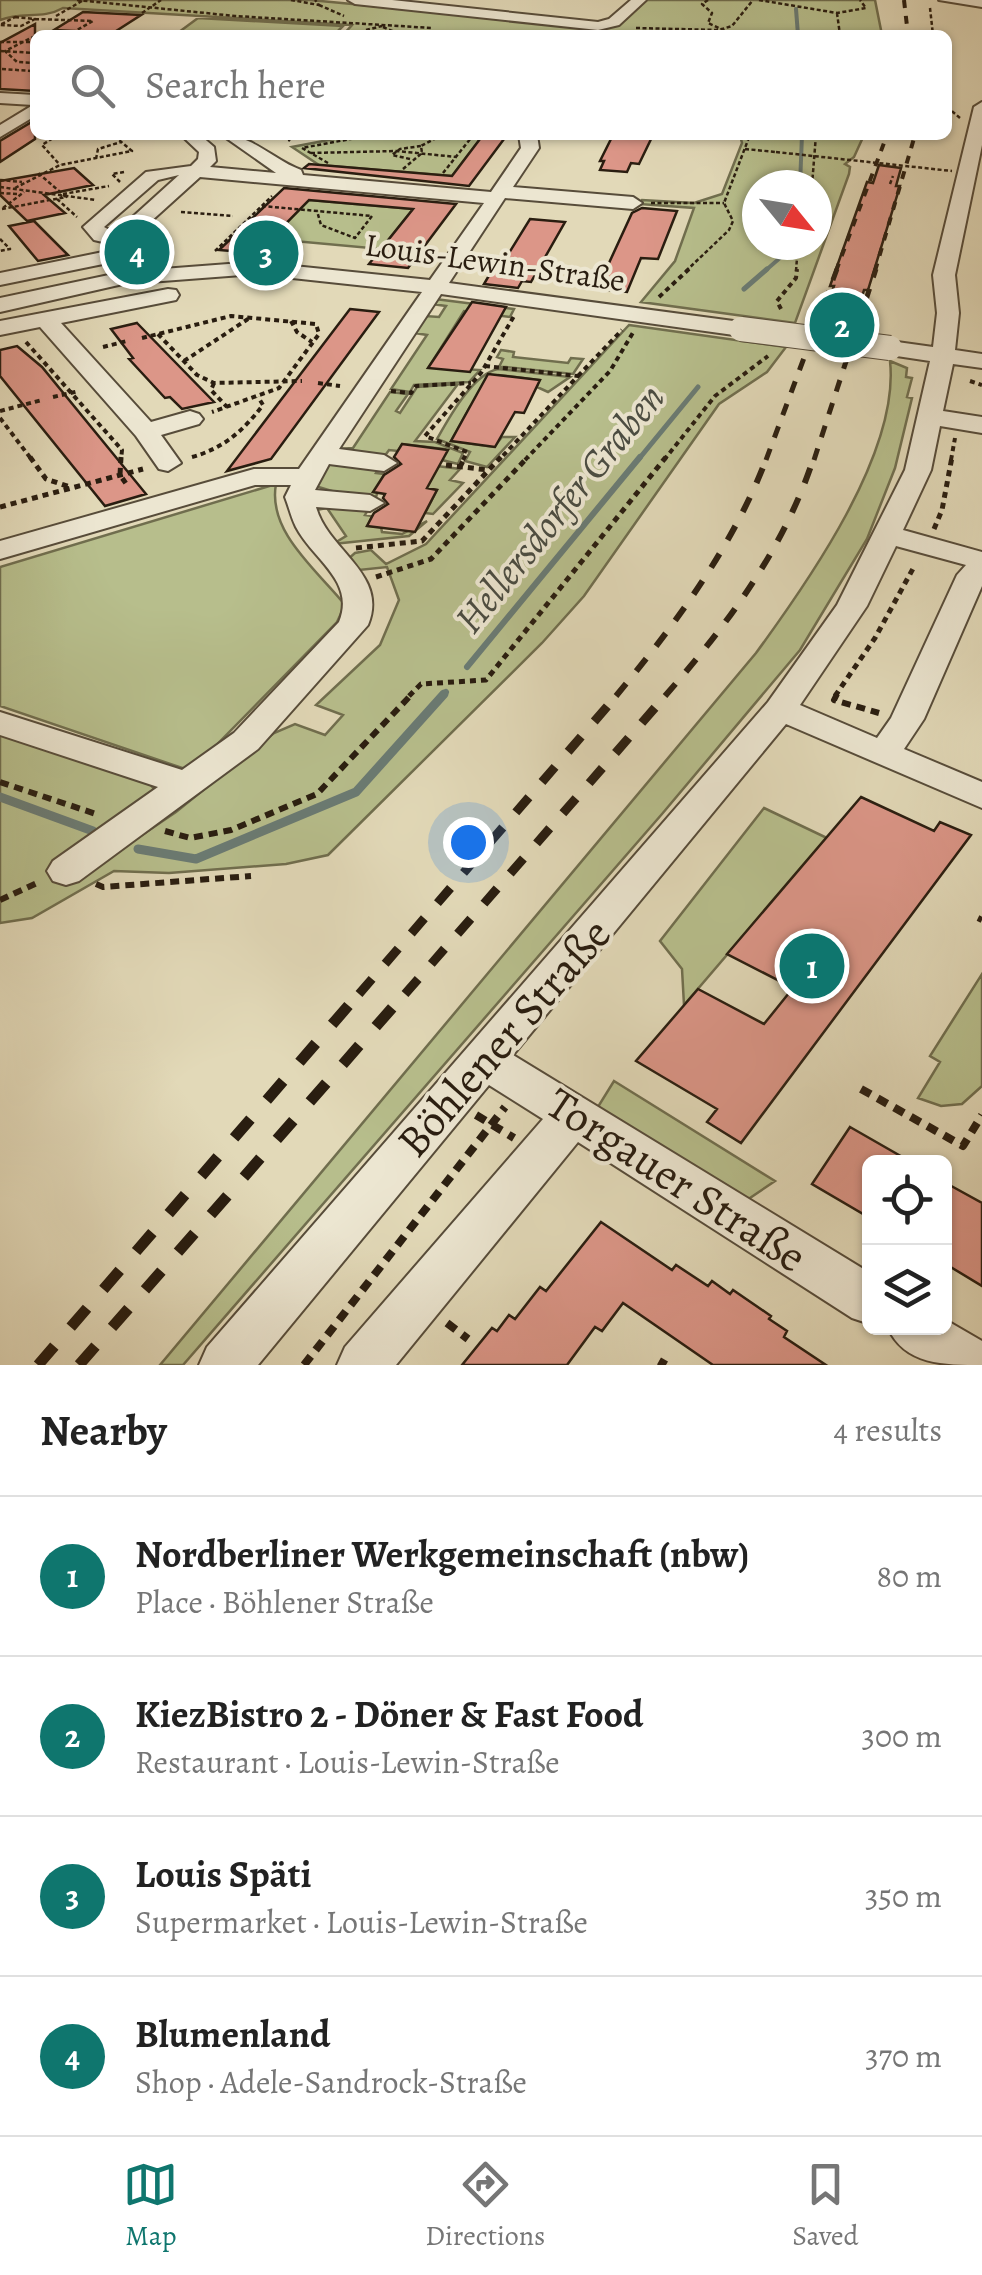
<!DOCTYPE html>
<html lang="en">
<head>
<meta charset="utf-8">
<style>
	:root { --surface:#fff; --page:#f2f2f2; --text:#222; --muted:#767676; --line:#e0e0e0; --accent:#0f766e }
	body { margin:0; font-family:Alegreya,serif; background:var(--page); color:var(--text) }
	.controls { position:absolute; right:30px; bottom:30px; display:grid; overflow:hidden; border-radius:15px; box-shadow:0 2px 8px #0004 }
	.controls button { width:90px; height:90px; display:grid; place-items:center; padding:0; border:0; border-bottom:2px solid var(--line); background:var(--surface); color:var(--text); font:50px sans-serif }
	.compass { position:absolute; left:742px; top:170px; width:90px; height:90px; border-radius:50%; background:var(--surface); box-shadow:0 2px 8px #0004; rotate:120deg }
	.you { position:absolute; left:468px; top:842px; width:35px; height:35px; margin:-25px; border:8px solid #fff; border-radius:50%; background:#1a73e8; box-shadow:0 0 0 15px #1a73e833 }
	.badge { display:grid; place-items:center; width:65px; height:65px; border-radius:50%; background:var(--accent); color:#fff; font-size:32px; font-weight:700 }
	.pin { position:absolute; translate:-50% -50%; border:5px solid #fff; box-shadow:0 2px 10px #0006 }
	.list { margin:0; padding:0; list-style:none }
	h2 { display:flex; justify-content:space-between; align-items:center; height:130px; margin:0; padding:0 40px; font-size:42px }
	h2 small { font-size:32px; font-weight:400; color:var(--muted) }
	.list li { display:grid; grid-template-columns:65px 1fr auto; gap:30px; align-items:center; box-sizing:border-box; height:160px; padding:0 40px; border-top:2px solid var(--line) }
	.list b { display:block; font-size:38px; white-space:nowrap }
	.list p { margin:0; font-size:32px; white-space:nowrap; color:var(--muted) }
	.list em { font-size:32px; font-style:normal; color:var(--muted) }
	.icon { flex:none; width:55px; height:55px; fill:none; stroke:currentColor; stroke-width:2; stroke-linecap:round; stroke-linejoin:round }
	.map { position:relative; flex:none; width:982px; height:1365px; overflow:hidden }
	.search { position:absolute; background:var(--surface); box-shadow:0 2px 8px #0004; left:30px; right:30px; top:30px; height:110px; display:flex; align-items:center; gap:25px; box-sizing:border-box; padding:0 35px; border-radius:15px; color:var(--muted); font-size:38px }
	.sheet { height:770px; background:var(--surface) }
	nav { display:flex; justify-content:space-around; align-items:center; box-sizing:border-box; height:140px; border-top:2px solid var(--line); background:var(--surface); font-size:28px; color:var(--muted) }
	nav a { display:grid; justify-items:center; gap:5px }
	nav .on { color:var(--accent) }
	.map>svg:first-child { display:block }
	.green { fill:#b7be8c; stroke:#706e4e; stroke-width:2.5; fill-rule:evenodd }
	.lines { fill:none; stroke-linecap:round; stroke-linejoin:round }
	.stream-far3 { stroke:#6a7b74; stroke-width:4 }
	.stream-far2 { stroke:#6a7b74; stroke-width:5 }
	.stream-far1 { stroke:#6a7b74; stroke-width:6 }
	.stream { stroke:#6a7b74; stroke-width:9 }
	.building { fill:#dc9688; stroke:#291d10; stroke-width:2.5 }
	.minor-casing { stroke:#574c3a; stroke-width:4 }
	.path-far4 { stroke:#291d10; stroke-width:2.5; stroke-dasharray:4 2.5; stroke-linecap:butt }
	.path-far3 { stroke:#291d10; stroke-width:4; stroke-dasharray:5 4; stroke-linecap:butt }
	.path-far2 { stroke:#291d10; stroke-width:5; stroke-dasharray:6 5; stroke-linecap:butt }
	.path-far1 { stroke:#291d10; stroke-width:6; stroke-dasharray:9 6; stroke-linecap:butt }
	.path { stroke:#291d10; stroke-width:8; stroke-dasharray:11 8; stroke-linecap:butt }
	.minor { fill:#ece6d1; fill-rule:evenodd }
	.rail-far4 { stroke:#291d10; stroke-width:4; stroke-dasharray:8 8; stroke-linecap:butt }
	.rail-far3 { stroke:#291d10; stroke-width:5; stroke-dasharray:12 12; stroke-linecap:butt }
	.rail-far2 { stroke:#291d10; stroke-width:6; stroke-dasharray:16 16; stroke-linecap:butt }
	.rail-far1 { stroke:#291d10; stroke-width:9; stroke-dasharray:20 20; stroke-linecap:butt }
	.rail { stroke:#291d10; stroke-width:11; stroke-dasharray:25 25; stroke-linecap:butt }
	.minor-bridge-casing { stroke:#574c3a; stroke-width:26; stroke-linecap:butt }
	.path-bridge { stroke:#291d10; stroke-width:2.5; stroke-dasharray:4 2.5; stroke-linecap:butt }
	.minor-bridge { stroke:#ece6d1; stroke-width:24 }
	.labels { text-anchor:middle; stroke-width:8; stroke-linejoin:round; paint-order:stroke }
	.far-street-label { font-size:32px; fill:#291d10; stroke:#ece6d1 }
	.water-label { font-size:40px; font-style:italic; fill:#4a4c42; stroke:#ece6d1 }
	.near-street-label { font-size:45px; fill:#291d10; stroke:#ece6d1 }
</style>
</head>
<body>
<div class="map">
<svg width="982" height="1365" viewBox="0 0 982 1365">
	<rect width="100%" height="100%" fill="#e2d9b8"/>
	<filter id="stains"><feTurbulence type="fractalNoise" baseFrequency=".002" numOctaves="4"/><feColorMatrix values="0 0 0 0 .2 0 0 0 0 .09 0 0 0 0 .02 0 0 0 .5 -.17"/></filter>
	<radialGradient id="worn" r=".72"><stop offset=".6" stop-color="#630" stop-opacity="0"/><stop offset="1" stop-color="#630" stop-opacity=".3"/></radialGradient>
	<path class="green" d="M0 0H310L605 28 642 0H875L882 35H343L352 25 63 8C42 20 22 11 0 20Z
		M198 18 343 26 334 35H175Z
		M355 135H476L481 138 452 176 319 165 292 147Z
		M740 135H864L854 157 845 164 850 167 849 174 795 323 641 302 675 261 694 208 639 204 642 200 694 203 722 194 742 143ZM757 185H817V245H757Z
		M275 197 413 209 381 249 272 239 294 214 259 211Z
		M435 299 514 309 510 317 464 311 429 367 480 370 469 382 414 385 410 392 391 389 427 335 415 333 425 316 439 317 446 306 432 304Z
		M629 325 786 347 767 372 719 404 584 596 542 643 328 855 286 864 169 873 114 871 32 918 0 923V734L150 784 154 789 151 797 111 856 176 812 274 733 295 724 325 735 343 715 316 705 380 645 399 600 387 567 359 570 348 559 355 553 371 550 386 564 426 544Z
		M501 350 514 352 513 357 568 363 571 358 583 359 573 374 506 367H499L503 359 497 357Z
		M890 361 907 368 906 377 912 378 907 397 912 398 895 468 867 539 800 650 662 814 183 1365H160L756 653C808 582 900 452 890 361Z
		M498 369 570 377 548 392 537 387 539 380 499 375 481 408 470 407 451 441 494 447 502 437H515L487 467 465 461 470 452 437 439C450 416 473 374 498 369Z
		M458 384 415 441 435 442 463 453 458 464 442 460 445 449 402 444 398 451 389 450 384 457 336 449 353 448 390 392 408 394 396 411 400 413 417 387Z
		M326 464 380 466 376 473 384 474 376 497 335 492 312 485Z
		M437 466 460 469 450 480 463 483 433 514 425 513 437 490 425 488Z
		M276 484C267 532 318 571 345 605L337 622 191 771 0 706V567Z
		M321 502 369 508 365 515 372 516 368 526 381 527 382 532 402 534 427 521 409 536 333 544 346 536 327 508 311 511Z
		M764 808 827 838 684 1005 682 969 660 941Z
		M982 974V1086L962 1104 941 1106 918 1098 940 1062 930 1056Z
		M614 1081 775 1181 744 1202 596 1110Z"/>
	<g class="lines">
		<path class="stream-far3" d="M796 9 798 35
			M800 185 802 135
			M765 271 781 257 784 245"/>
		<path class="stream-far2" d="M744 289 767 269
			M638 460 698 387"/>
		<path class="stream-far1" d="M467 667 640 457
			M442 696 446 692"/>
		<path class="stream" d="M0 797 93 831
			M138 849 196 859 356 792 444 694"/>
	</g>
	<path class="building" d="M83 12 141 15 113 33 54 30Z
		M35 24V91L0 89V43Z
		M35 120V139L0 162V141Z
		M483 135H507L469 186 304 168 309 164 452 176Z
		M613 135H653L639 164 631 163 627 172 600 170 604 161H600Z
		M879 165 901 168 896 186H900L868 290H864L853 328 821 324 834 286H830L867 182 873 183Z
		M74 168 93 185 44 195 65 213 27 221 0 195V181Z
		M284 188 456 204 408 268 369 264 413 209 309 200 257 253 219 250Z
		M642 208 677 211 658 259 641 258 627 292 597 289 632 213Z
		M530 219 565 222 531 282 522 281 518 288 484 284 498 260 504 261Z
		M34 221 68 255 38 261 9 226Z
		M472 302 506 307 470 372 428 368Z
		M350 309 379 312 271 459 227 471Z
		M137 323 214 402 182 409 170 397 165 398 129 359 133 358 111 329Z
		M17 346 42 367 146 494 105 506 0 376V350Z
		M488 374 540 380 524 413 515 412 495 447 451 441Z
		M402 444 448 450 427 488 437 490 415 532 367 526 374 513 388 504 383 498 385 494 373 492 384 475 401 464 394 457Z
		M861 797 934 831 940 822 971 835 741 1143 707 1122 717 1109 636 1061 698 989 764 1024 793 988 727 954Z
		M850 1127 911 1162H870V1218L812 1184Z
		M944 1182 982 1203V1286L944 1263Z
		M601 1222 672 1270 676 1265 708 1286 712 1281 730 1294 733 1290 771 1316 769 1319 787 1331 784 1337 826 1365H713L623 1303 602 1331 595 1327 567 1365H462L492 1328 497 1331 509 1315 515 1319 540 1287 546 1291Z"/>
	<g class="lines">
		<g class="minor-casing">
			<path id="minor" d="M348 0H392L598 22 609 19 631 0H646L619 25 598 30 355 4Z
				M939 0H982V7Z
				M0 93 35 95V116L0 137V125L33 105 0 103Z
				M982 102V145L955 275 959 313 955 350 982 354V368L953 364 943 411 982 417V433L940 426 931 470 903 530 982 552V586L924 719 904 749 982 782V808L786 724 513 1055 870 1273V1324L852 1318 578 1142 396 1365H337L345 1347 543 1119 489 1085 258 1365H199L207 1347 768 702 837 605 905 470 930 361 890 355 878 348 890 341 933 347 937 313 933 275 974 107ZM896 546 966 565 957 575 891 718 877 738 800 705 867 606Z
				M181 135H200L214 147 216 161 210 167 276 173 222 135C253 135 273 160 301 170L303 175 491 192 521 148 519 135H537L539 148 513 187 633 197 642 203 633 209 505 198 449 283 741 322 752 329 741 336 441 294 339 449 384 455 397 463 384 471 329 464 315 490 370 495 384 503 370 511 316 507C328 551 389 574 368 625L258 749 79 881 66 885 53 881 47 871 53 861 158 787 0 735V712L182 770 234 733 339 622C356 581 313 560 296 527 291 517 289 507 285 497L291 485H255L0 559V541L254 469H299L422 292 255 274 123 284 0 312V298L123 272 255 262 430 280 484 203 200 177 127 243 123 264 108 263 0 285V273L103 252 107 243 94 240 83 227 146 172 191 166 198 159 199 152ZM179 175 115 233 104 227 158 180Z
				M168 289 176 290 179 295 176 300 61 323 151 422 190 411 199 414 203 419 199 424 161 435 181 463 168 471 159 469 136 436 40 327 0 335V321Z
				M944 1319 982 1341V1365C944 1365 905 1365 888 1328H944Z"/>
		</g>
		<path class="path-far4" d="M77 0 235 16 432 28
			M291 0 319 5 315 0
			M708 0 702 4 712 13 708 23 734 35
			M759 0 837 13 866 8 860 0
			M319 5 344 16
			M930 8 933 35
			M142 13 161 0
			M837 13 840 35
			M56 16 82 1
			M15 17 35 19 21 26 0 25Z
			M35 19 93 21 68 35
			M383 27 397 33
			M636 28 719 30 732 26 753 0
			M366 30 382 26
			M40 33 61 35
			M35 36 5 51 17 62 35 63
			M0 42H35
			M0 51 35 53
			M2 69 32 71
			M947 107 960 118
			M58 135 42 145 60 165
			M284 135 290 141
			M745 149 776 152
			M311 153 396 151 457 157
			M96 159 98 149 121 142
			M410 159 392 155 400 149 421 146
			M328 163 302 148 372 135
			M403 169 422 153 421 146 442 135
			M443 173 471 138 465 135
			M0 180 22 182
			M120 182 112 174 124 172
			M890 184 893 176
			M812 185 816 135
			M0 187 96 200
			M15 188 60 165 132 151 113 135
			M0 193 17 194
			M63 194 109 186
			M57 199 77 217
			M651 203H724
			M262 206 372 216 355 238 321 225 317 211
			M3 208 24 192
			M2 209 66 197 38 173
			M181 212 233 216
			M0 239 10 249 0 251
			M151 251 164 245
			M215 251 272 196
			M686 271 729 230 733 221 724 203 748 140 746 135
			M796 271 798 245"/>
		<path class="path-far3" d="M659 297 689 269
			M781 309 777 301 796 278 797 269
			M291 321 297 332 312 342
			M158 334 197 375 214 383 302 381
			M142 338 231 316 316 324 319 334 279 388 212 412
			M26 342 122 450 121 460
			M103 347 127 341
			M184 361 248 319
			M485 366 578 376 499 460
			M578 376 622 330
			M970 381 982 385
			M214 383 211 390 227 407
			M318 383 340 386
			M391 391 411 393 416 386 471 383
			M53 397 79 391
			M0 411 42 400
			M0 418 32 460
			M192 457C224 448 243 431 263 405L258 397
			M463 460 467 452 425 436 481 373 514 316
			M525 460 610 371 634 331
			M664 460 715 396 768 356
			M951 460 955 438"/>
		<path class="path-far2" d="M30 457 46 479 70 487
			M121 457 120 475 127 485
			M446 465 488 470
			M460 467 465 457
			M0 507 143 469
			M934 529 942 510 952 457
			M356 548 422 541 501 457
			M376 577 431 559 528 457
			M409 696 421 684 486 680 666 457
			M835 696 875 638 915 565"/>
		<path class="path-far1" d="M837 694 834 700 879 713
			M0 782 96 814
			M165 831 190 838 231 830 317 794 412 694
			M96 884 103 887 251 876
			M0 900 39 882
			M978 918 982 920"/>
		<path class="path" d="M861 1089 963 1146 982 1115
			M476 1115 514 1138
			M447 1323 468 1339
			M659 1361 666 1365
			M304 1365 505 1107"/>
		<use href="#minor" class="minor"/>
		<path class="rail-far4" d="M904 0 908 35
			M836 271 887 135
			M875 271 915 135"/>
		<path class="rail-far3" d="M766 460 837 269
			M814 460 876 269"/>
		<path class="rail-far2" d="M616 696C675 625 734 545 767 457
			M665 696C728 624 784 549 814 457"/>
		<path class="rail-far1" d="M359 994 618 694
			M405 994 667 694"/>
		<path class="rail" d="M38 1365 361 991
			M79 1365 407 991"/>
		<g class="minor-bridge-casing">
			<path id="minor-bridge" d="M741 329 890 348"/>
		</g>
		<path class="path-bridge" d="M776 152 952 171"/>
		<use href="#minor-bridge" class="minor-bridge"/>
	</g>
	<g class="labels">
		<g class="far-street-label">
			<text transform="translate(495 262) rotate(8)" y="11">Louis-Lewin-Straße</text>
		</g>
		<g class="water-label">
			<text transform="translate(559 508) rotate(-51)" y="14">Hellersdorfer Graben</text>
		</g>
		<g class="near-street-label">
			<text transform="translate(503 1037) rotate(-49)" y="16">Böhlener Straße</text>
			<text transform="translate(677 1179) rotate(33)" y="16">Torgauer Straße</text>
		</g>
	</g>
	<rect width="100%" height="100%" filter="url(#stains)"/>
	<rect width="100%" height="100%" fill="url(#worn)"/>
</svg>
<div class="controls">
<button><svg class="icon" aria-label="locate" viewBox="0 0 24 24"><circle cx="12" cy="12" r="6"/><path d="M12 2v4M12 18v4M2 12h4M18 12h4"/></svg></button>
<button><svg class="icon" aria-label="layers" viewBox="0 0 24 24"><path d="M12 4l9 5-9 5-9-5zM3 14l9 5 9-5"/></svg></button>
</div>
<svg class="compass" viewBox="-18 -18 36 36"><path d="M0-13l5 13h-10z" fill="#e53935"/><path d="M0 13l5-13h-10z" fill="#767676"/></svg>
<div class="you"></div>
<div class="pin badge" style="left:812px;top:966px">1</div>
<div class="pin badge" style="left:842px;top:325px">2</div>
<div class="pin badge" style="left:266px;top:253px">3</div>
<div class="pin badge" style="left:137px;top:252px">4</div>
<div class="search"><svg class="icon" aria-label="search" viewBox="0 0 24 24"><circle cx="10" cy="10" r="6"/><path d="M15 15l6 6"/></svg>Search here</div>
</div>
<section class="sheet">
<h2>Nearby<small>4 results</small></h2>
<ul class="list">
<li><span class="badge">1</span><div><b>Nordberliner Werkgemeinschaft (nbw)</b><p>Place · Böhlener Straße</p></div><em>80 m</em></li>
<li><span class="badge">2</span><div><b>KiezBistro 2 - Döner &amp; Fast Food</b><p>Restaurant · Louis-Lewin-Straße</p></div><em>300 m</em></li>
<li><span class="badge">3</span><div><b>Louis Späti</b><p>Supermarket · Louis-Lewin-Straße</p></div><em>350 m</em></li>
<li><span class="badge">4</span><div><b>Blumenland</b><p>Shop · Adele-Sandrock-Straße</p></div><em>370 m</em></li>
</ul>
</section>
<nav>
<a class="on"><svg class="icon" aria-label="map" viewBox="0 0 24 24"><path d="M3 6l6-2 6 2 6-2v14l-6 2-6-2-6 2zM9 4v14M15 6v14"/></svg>Map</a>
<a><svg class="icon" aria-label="directions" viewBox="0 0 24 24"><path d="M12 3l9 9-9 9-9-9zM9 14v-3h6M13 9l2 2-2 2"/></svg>Directions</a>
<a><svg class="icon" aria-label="saved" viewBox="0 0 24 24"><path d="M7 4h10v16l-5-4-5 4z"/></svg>Saved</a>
</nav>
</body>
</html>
